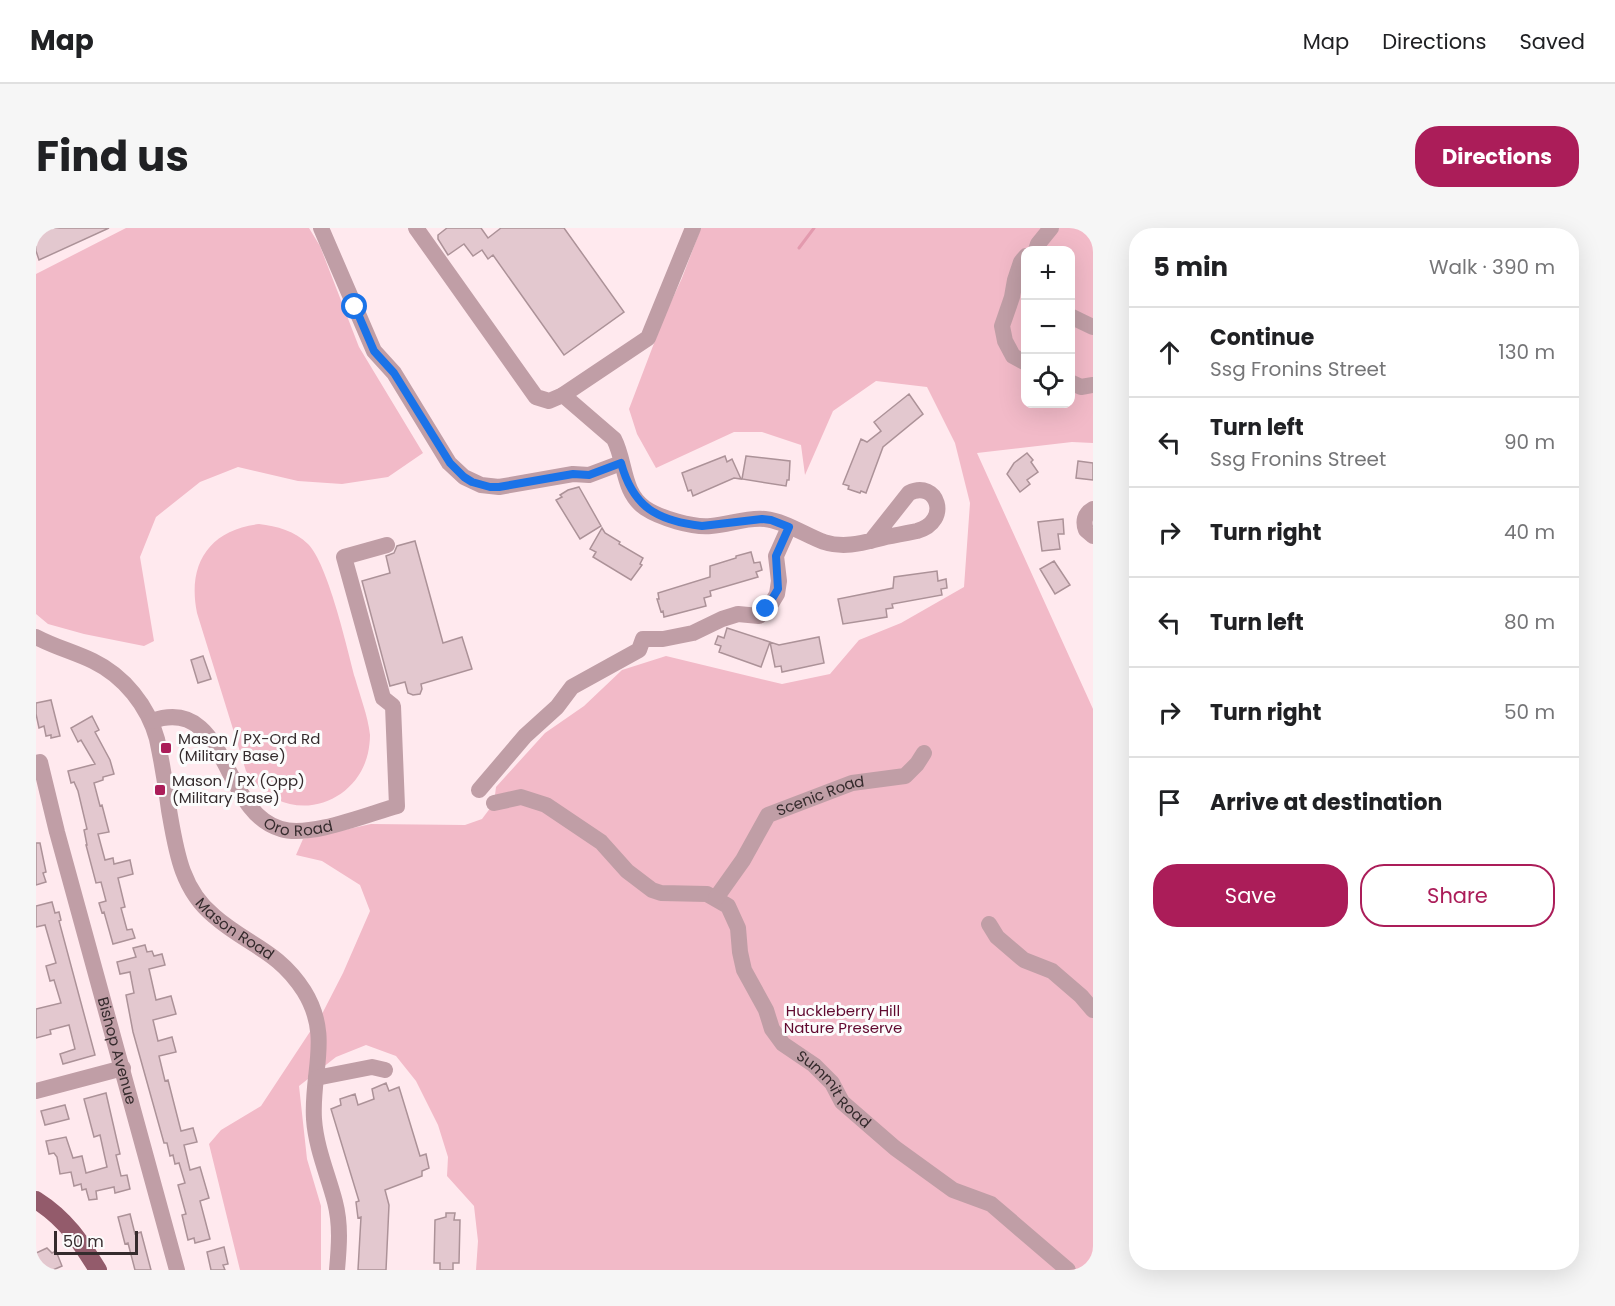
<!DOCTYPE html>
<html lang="en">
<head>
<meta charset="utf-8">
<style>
	:root { --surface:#fff; --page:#f6f6f6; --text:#202124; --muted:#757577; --line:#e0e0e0; --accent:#ab1d59 }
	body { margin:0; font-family:Poppins,sans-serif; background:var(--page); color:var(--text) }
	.controls { position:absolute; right:18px; top:18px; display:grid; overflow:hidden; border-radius:12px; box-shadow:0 6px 24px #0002 }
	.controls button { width:54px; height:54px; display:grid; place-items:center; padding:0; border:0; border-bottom:2px solid var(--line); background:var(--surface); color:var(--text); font:30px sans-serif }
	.scale { position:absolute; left:18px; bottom:15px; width:84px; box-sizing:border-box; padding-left:6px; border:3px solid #352b2d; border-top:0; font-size:16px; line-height:21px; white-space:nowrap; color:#352b2d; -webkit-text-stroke:4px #fcfcfc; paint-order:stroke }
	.stop { position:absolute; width:18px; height:18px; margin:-14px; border:4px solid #1a73e8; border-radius:50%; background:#fff }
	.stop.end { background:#1a73e8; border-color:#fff; box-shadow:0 2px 6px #0008 }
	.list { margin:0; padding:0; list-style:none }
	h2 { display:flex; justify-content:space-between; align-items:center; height:78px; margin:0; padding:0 24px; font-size:26px }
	h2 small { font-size:20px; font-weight:400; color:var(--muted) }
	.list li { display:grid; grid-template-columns:39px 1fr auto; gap:18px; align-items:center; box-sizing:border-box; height:90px; padding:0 24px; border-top:2px solid var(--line) }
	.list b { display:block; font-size:22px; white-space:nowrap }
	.list p { margin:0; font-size:20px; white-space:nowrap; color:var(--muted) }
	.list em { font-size:20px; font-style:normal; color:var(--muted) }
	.actions { display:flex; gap:12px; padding:18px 24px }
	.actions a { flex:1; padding:14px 0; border:2px solid var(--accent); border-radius:24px; text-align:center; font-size:21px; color:var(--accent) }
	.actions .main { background:var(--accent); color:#fff }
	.icon { flex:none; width:33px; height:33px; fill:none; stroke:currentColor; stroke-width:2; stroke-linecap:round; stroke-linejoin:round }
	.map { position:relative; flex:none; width:1057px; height:1042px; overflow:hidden; border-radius:24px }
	header { display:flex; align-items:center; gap:36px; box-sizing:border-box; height:84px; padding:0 30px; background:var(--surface); border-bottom:2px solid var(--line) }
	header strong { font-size:28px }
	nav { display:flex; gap:33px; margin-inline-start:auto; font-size:21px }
	.intro { display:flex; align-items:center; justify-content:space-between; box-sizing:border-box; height:144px; padding:0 36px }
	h1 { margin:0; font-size:42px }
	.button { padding:15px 27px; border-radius:24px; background:var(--accent); color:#fff; font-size:21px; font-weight:700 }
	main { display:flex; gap:36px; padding:0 36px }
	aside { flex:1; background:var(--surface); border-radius:24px; box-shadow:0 6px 24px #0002 }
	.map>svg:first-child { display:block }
	.green { fill:#f2bac8; fill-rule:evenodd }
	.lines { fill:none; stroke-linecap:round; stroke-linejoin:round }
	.stream { stroke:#e39aae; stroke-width:3 }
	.building { fill:#e3c8cf; stroke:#ac9298; stroke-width:1.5 }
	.minor { stroke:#c09ea6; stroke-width:16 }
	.major { stroke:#935b6b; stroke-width:18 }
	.route { stroke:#1a73e8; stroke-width:8 }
	.poi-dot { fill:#ab1d59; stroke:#fcfcfc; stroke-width:2 }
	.labels { text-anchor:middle; stroke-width:6; stroke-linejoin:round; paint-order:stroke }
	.poi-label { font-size:15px; fill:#352b2d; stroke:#fcfcfc; text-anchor:start }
	.street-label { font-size:15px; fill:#352b2d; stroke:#fcfcfc }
	.park-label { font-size:15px; fill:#60092f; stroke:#fcfcfc }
</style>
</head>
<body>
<header>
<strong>Map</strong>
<nav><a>Map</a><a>Directions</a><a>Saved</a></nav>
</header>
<div class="intro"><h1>Find us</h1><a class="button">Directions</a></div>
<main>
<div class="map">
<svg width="1057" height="1042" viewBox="0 0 1057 1042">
	<rect width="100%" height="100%" fill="#ffe9ee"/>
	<path class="green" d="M90 0H273L284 18 323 119 387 225 352 249 306 256 262 253 202 239 164 254 120 289 104 329 118 413 108 418 48 406 12 396 0 386V46Z
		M665 0H1057V215L1036 214 941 225 1057 481V1042H440L442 1013 438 978 411 948 412 929 402 897 380 853 360 828 330 817 300 829 263 858 271 931 285 978V1042H204L173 916 185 902 225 878 287 784 307 745 334 683 324 657 286 633 260 627 267 611 335 596 429 597 446 591 458 575 460 559 509 505 548 478 586 442 630 428 746 456 794 446 823 412 865 395 928 359 934 275 919 215 891 159 840 153 797 183 769 247 765 217 726 204H698L620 240 601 206 593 181 628 89 646 50ZM990 22H1034V176H990Z
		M223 296C241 298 259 303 272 316 292 336 311 420 319 450 324 468 332 488 334 507 334 513 333 520 332 525 323 566 278 590 240 571 227 565 218 555 210 543L161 385C151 336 173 302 223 296Z"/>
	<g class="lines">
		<path class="stream" d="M763 20 778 0"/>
	</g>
	<path class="building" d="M16 0H73L3 32 0 23V7Z
		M411 0H445L452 10 465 0H528L588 84 528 127 457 27 452 31 446 22 437 28 428 16 412 27 402 11V7Z
		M873 166 887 186 847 219 830 265 825 263 824 265 812 261 813 258 807 256 825 211 831 214 845 203 838 194Z
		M991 225 997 232 995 234 1002 244 991 252 994 256 984 264 971 246 978 235Z
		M689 228 691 234 696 231 705 251 698 250 657 268 655 262 652 263 646 245Z
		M710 228 754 233 753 252H751L750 258 706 251Z
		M1042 233 1057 235V252L1040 250Z
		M543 259 565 298 544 311 520 272 526 269 524 267 532 262Z
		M1027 291 1028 306H1022L1024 321 1006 323 1002 294Z
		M566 300 569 305 584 314 583 316 607 330 604 336 606 337 595 352 557 329 560 324 554 321Z
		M379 313 407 415 426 409 436 441 385 456 386 461 384 466 377 467 372 465 369 454 354 458 326 353 354 345 350 328 358 325 361 318Z
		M715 324 718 335 724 334 726 342 720 344 722 349 674 363 675 368 668 370 670 378 628 389 627 383 625 384 621 371H623L622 365 674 349V338L700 330V328Z
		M1018 333 1034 357 1019 366 1004 341Z
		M901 343 902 353 910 351 911 360 905 361 906 367 856 376 857 380 850 381 851 389 807 396 802 371 857 360 858 349Z
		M691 400 734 414 725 439 683 424 685 418 679 416 682 408 688 410Z
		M783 409 788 435 746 444 745 438 739 439 734 414 743 417Z
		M167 428 175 451 162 455 155 432Z
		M15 472 24 508 15 510V507L10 508 8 498 3 500 0 486V475Z
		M56 488 63 502 59 504 74 532 78 546 67 549V552L58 555 64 578 66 577 73 604 62 606 69 632 77 630 78 636 94 632 97 646 82 650 89 679 85 680 91 702 96 701 99 710 77 716 68 684 66 685 63 675 70 673 65 654 60 655 50 617H51L48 602 51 601 42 563 38 554 35 555 32 543 59 536 45 512 42 514 35 500Z
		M0 615H4L10 644 7 645 10 654 0 657Z
		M16 674 19 685 23 684 25 692 23 693 59 827 27 836 24 826 39 821 33 797 14 802 15 806 0 810V781L25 775 18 752 14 753 10 738 20 735 9 697 0 699V678Z
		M109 717 111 724 116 723 118 728 126 726 129 737 113 741 120 772 135 768 140 786 117 792 122 813 136 809 140 824 123 828 129 853 132 852 145 903 157 900 161 914 148 917 154 942 164 939 173 970 164 973 174 1011 159 1015 158 1010 152 1012 146 987 150 986 142 957 149 955 143 935 139 936 137 927 134 928 131 915H128L97 804 90 767 98 765 94 744 84 746 81 734 100 729 97 720Z
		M350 855 353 863 363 859 384 928 390 926 393 940 386 943V948L349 962 353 977 350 1042H322L325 989 322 990 320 974 323 973 295 881 305 877 304 871 319 866 322 877 338 871 336 861Z
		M70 865 84 926 80 927 85 948 91 947 94 961 79 965 78 959 60 963 61 971 53 972 50 961 46 962 45 956 38 958 35 944 24 946 21 929 18 925 13 926 10 913 30 909 37 930 46 928 50 945 71 939 64 907 58 909 48 871Z
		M29 877 33 891 9 897 5 883Z
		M410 985H419L418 992H424L423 1035H417V1042H404V1035H398L399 992 410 989Z
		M94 986 99 1006 105 1004 115 1042H99L92 1015 89 1016 82 989Z
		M188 1019 192 1036 187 1037 189 1042H175L171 1024Z
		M11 1020 16 1025 20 1023 26 1038 17 1042H0V1025Z"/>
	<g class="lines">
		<g class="minor">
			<path d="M285 0 338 123 358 145 413 235 428 249 445 257 463 259 537 246 553 247 585 235"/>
			<path d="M380 0 500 169 513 173 527 167 578 211C590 234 586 264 609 280 624 290 657 300 675 298 693 297 710 289 729 291 749 293 769 307 788 314 810 321 829 314 850 309 861 307 871 305 881 303 916 293 901 251 873 265L835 313"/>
			<path d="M1000 22 1002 16 1015 0"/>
			<path d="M990 28 985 34 979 52 976 69 966 98 969 113 977 128 990 135"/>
			<path d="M1034 88 1057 99"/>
			<path d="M1034 154 1045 159 1057 157"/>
			<path d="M527 167 612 110 657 0"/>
			<path d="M1057 281C1048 286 1047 294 1050 302L1057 308"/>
			<path id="s1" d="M0 409C19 419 38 424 57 433 88 448 112 478 121 511 126 535 130 558 133 582 140 622 145 661 178 688 211 717 242 722 268 763 296 808 275 844 278 891 280 920 292 947 299 974 305 997 303 1019 301 1042"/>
			<path id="s2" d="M116 493C192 466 185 585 245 601 274 610 332 586 361 578L357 478 347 470 308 329 351 317"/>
			<path id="s3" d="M0 535 4 534 21 604 141 1042"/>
			<path d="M443 562 489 508 521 479 536 459 603 422 607 411H627L657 405 686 391 702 386 723 388 735 376 741 366 743 353 740 328 753 299"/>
			<path id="s4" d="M458 575 485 569 510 577 565 614 591 643 616 662 625 665 671 666 692 678 702 700 704 724 708 742 730 782 736 801 747 816 778 837 796 855 806 874 859 920 917 962 955 976 1032 1042"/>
			<path id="s5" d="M680 670 707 632 732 587 816 555 869 548 881 536 888 525"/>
			<path d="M953 696 961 709 988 732 1016 743 1045 768 1057 782"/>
			<path d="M280 850 336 839 349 842"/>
			<path d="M0 863 87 840"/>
		</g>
		<path class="major" d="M0 972C30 991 44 1013 62 1042"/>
	</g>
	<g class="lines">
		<path class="route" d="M319 79 338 123 358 145 414 235 428 249 436 254 454 259H463L537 246 553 247 585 235C597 279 621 293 666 298L726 291 735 292 753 299 740 328 742 361 730 381"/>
	</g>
	<g class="poi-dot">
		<rect x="124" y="514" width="12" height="12" rx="3"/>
		<rect x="118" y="556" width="12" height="12" rx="3"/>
	</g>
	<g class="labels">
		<g class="poi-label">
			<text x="142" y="516">Mason / PX-Ord Rd<tspan x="142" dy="17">(Military Base)</tspan></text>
			<text x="136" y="558">Mason / PX (Opp)<tspan x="136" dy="17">(Military Base)</tspan></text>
		</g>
		<g class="street-label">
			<text dy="5" stroke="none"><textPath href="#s5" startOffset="154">Scenic Road</textPath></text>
			<text dy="5" stroke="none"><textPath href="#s2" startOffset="201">Oro Road</textPath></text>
			<text dy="5" stroke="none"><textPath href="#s1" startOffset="380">Mason Road</textPath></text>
			<text dy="5" stroke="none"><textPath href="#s3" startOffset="303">Bishop Avenue</textPath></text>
			<text dy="5" stroke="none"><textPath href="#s4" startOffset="490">Summit Road</textPath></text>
		</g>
		<g class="park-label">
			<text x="807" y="788">Huckleberry Hill<tspan x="807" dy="17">Nature Preserve</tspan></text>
		</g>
	</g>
</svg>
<div class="controls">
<button>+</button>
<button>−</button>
<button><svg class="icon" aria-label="locate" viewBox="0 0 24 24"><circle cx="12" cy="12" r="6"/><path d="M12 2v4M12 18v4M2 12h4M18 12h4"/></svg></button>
</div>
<div class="scale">50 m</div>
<div class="stop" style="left:319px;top:79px"></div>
<div class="stop end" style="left:730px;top:381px"></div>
</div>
<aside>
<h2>5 min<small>Walk · 390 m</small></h2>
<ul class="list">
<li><svg class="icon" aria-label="ahead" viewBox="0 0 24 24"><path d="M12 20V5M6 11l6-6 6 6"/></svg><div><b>Continue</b><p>Ssg Fronins Street</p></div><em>130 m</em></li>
<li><svg class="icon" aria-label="left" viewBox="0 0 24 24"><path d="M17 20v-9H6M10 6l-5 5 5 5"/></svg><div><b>Turn left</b><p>Ssg Fronins Street</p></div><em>90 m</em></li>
<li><svg class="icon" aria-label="right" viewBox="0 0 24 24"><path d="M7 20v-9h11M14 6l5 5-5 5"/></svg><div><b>Turn right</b></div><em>40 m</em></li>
<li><svg class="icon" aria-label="left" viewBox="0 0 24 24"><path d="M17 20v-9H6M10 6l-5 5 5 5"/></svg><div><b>Turn left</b></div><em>80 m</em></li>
<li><svg class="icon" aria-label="right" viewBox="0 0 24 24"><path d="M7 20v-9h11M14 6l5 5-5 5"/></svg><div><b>Turn right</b></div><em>50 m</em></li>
<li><svg class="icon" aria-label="arrive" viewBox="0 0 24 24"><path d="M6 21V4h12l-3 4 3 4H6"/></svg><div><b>Arrive at destination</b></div></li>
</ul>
<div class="actions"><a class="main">Save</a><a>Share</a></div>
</aside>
</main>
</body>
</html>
